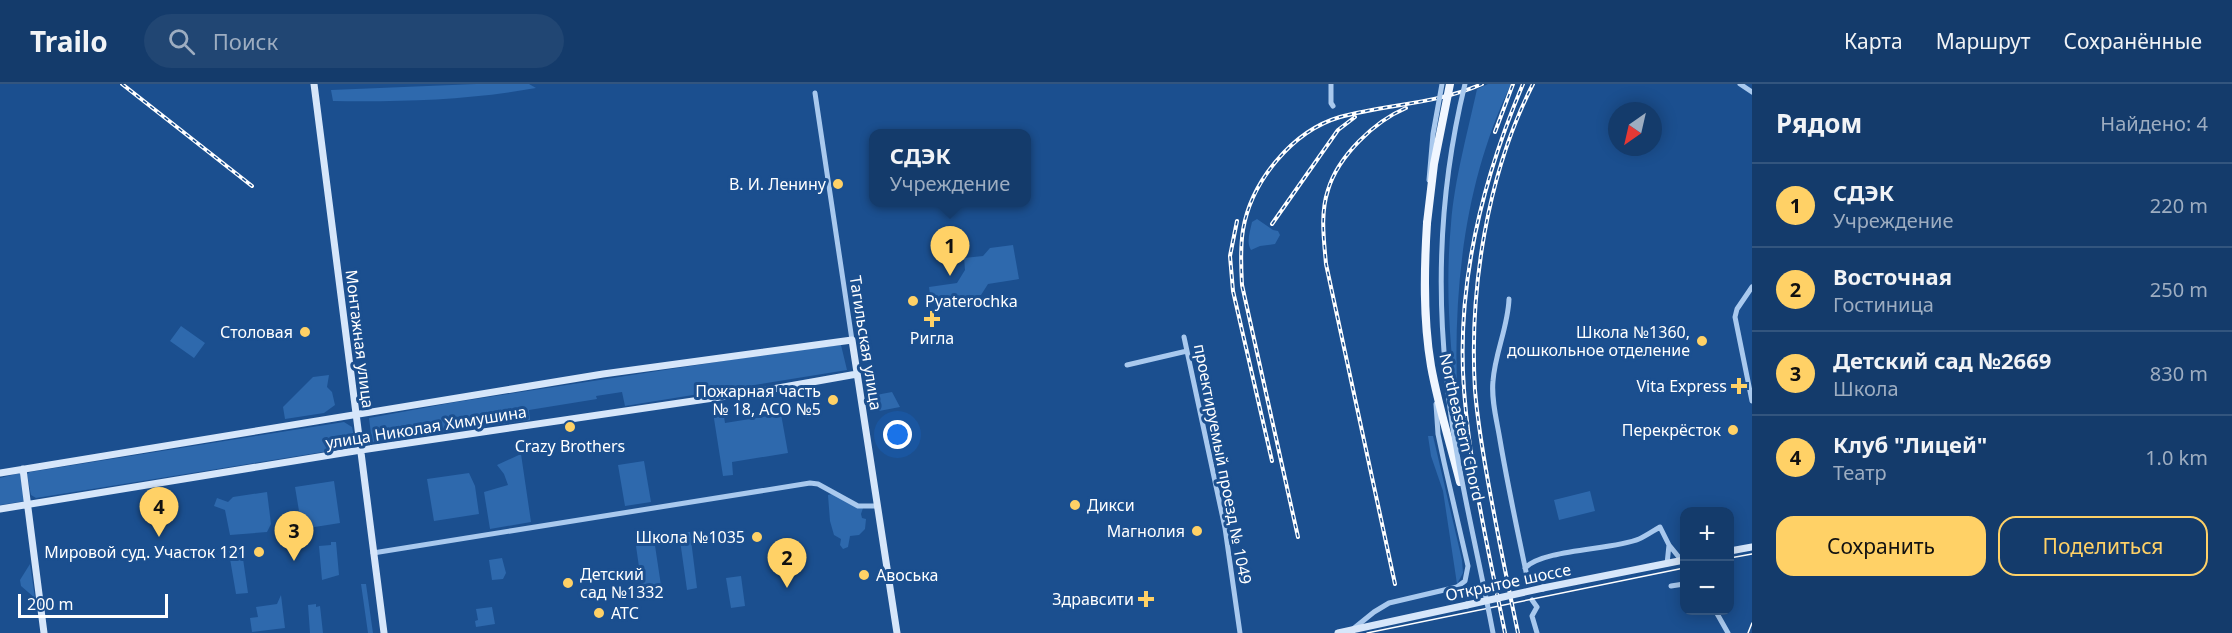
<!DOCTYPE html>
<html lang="ru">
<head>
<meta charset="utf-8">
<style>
	:root { --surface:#143b6b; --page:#214673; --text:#f1f3f6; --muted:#9dadc1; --line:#33557e; --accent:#ffd166 }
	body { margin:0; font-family:"Noto Sans",sans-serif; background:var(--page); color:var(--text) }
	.controls { position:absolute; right:18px; bottom:18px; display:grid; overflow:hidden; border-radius:12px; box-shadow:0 3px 15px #0003 }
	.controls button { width:54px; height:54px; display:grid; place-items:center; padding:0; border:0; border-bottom:2px solid var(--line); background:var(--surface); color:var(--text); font:30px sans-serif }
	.compass { position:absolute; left:1608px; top:18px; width:54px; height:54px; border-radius:50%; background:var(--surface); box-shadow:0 3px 15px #0003; rotate:214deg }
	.scale { position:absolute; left:18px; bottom:15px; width:150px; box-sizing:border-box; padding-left:6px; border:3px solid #fff; border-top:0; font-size:16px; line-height:21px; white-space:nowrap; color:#fff; -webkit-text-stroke:4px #1b4f8f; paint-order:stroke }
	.you { position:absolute; left:898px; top:351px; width:21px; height:21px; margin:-15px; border:4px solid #fff; border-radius:50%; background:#1a73e8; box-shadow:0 0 0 9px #1a73e833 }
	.badge { display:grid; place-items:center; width:39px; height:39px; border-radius:50%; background:var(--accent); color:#111; font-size:20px; font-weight:700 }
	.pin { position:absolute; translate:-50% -50px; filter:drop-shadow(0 2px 3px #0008) }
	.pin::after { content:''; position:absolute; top:32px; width:21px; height:18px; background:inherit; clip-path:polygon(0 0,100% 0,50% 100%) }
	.popup { position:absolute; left:869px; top:45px; width:162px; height:78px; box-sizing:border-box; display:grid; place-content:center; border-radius:12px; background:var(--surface); filter:drop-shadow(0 2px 4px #0005); font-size:20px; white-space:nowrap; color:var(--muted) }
	.popup b { font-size:22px; color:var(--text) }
	.popup::after { content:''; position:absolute; left:50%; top:100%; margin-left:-12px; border:12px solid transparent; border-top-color:var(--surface) }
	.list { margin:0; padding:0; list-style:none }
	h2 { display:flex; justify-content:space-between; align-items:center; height:78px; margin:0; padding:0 24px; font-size:26px }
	h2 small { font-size:20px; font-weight:400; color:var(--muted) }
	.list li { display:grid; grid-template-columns:39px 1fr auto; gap:18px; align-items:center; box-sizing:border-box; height:84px; padding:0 24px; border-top:2px solid var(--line) }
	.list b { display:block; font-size:22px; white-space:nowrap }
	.list p { margin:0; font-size:20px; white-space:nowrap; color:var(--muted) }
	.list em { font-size:20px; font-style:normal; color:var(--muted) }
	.actions { display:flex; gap:12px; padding:18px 24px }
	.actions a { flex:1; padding:14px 0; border:2px solid var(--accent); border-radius:18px; text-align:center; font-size:21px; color:var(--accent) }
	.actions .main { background:var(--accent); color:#111 }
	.icon { flex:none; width:33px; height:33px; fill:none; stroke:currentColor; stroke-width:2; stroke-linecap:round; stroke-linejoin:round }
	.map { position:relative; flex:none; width:1752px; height:549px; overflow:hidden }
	header { display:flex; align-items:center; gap:36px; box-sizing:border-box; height:84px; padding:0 30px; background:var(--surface); border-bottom:2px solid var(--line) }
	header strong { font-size:28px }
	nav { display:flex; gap:33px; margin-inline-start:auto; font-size:21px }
	.search { width:420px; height:54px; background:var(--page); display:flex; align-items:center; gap:15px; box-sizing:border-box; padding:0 21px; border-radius:33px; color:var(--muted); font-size:22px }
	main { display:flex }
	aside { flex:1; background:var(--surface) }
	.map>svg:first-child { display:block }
	.green { fill:#2e69ad }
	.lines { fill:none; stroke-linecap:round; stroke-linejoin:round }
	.street { stroke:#a9c9ee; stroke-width:5 }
	.secondary { stroke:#d6e6fa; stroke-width:7 }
	.primary { stroke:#f0f6ff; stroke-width:8 }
	.tram { stroke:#fff; stroke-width:1.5 }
	.rail-casing { stroke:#fff; stroke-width:4 }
	.rail { stroke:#1b4f8f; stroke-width:1.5; stroke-dasharray:4.5; stroke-linecap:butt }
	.street-bridge { stroke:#a9c9ee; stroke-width:5 }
	.secondary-bridge { stroke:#d6e6fa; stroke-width:7 }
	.primary-bridge { stroke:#f0f6ff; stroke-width:8 }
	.poi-dot { fill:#ffd166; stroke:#1b4f8f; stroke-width:2 }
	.labels { text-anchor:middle; stroke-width:6; stroke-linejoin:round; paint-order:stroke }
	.poi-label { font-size:16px; fill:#fff; stroke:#1b4f8f; text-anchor:end }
	.street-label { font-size:16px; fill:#fff; stroke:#1b4f8f }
</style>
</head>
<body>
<header>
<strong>Trailo</strong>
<div class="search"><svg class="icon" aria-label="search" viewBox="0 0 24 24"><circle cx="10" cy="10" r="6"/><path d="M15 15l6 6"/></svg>Поиск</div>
<nav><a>Карта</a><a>Маршрут</a><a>Сохранённые</a></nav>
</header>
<main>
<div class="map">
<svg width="1752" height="549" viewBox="0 0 1752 549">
	<rect width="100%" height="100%" fill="#1b4f8f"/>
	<path class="green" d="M476 0H529L536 4C469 16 401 18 333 17L331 6Z
		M1488 0H1511C1462 103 1452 215 1458 327 1450 266 1445 202 1451 140 1454 97 1468 47 1477 5Z
		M1257 135 1273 146 1278 147 1280 151 1275 160 1260 162 1251 166C1246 158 1250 148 1252 138Z
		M1013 161 1019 195 988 200 981 211 931 218 929 203 957 199 965 186 964 174 983 172 990 164Z
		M181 242 205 259 194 274 170 257Z
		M841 261 847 286 625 322 622 308 596 312 597 315 529 326 530 336 372 358 369 334 456 318 789 267Z
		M329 291 327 303 332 308 335 321 324 329 285 335 283 323 313 293Z
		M892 308 900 323 879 327 875 324 874 313 876 311Z
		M722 320 725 339 781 330 788 369 732 378 733 391 723 392 712 322Z
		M344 338 352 343 355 358 348 364 36 414 31 411 27 390 30 388Z
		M1428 352H1433L1462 476 1463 489 1457 500 1443 407 1431 372Z
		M521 370 531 438 490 445 484 408 508 401 504 390 497 381Z
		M644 377 651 418 625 422 618 381Z
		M20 389 25 417 0 421V394Z
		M469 389 475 402 479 430 434 437 427 395Z
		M334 397 340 439 302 445 295 403Z
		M1590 407 1595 427 1559 436 1554 416Z
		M267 408 271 440 267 448 230 451 225 426 214 422 217 414 228 418 233 413Z
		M832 410 863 424 861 430 862 434 866 435 865 445 859 451 850 452 848 463 843 465 840 461 841 455 834 451 830 437 828 411Z
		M690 448 697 504 687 506 679 449Z
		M654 455 662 508 656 509 655 505 647 507V511H643L636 462 642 461V457Z
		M331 458H336L339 491 322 496 319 462 331 461Z
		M241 461 248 509 236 510 228 463Z
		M502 474 506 489 503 495 492 496 489 476Z
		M30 480 35 514 21 502 20 496Z
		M741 492 745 522 731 524 726 494Z
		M361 500H366L373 549H368Z
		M281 511 285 544 252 548 250 534 258 533 256 523 277 520Z
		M316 520V523L320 522 323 549H310L308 521Z
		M492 523 495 540 476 543 475 537 478 536 476 525Z"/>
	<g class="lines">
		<path class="street" d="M1331 0V19L1333 22
			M1740 0 1752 8
			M815 9 852 256
			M1752 203 1737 225 1735 233 1752 317
			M1509 215C1508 243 1495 269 1493 297 1491 316 1497 337 1500 356 1508 403 1518 450 1528 497
			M1184 253 1225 444 1240 549
			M1127 281 1187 267
			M373 469 810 399 818 400 858 422H877
			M1667 480 1669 461
			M1525 484C1543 465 1613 466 1639 455 1646 452 1653 447 1660 443L1669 461 1682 477
			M1671 502 1684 500
			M1532 516 1537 523
			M1715 526 1728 549
			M1353 545 1374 528 1389 519 1457 503 1465 497 1468 482 1444 378 1438 350 1436 320
			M1537 549 1532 532 1537 523"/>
		<path class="secondary" d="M314 0 384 549
			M23 385 44 549
			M0 389 603 290 852 256 897 549
			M0 425 361 366 761 307 857 290
			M1730 467 1752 463
			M1543 504 1684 476
			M1338 549 1467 521"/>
		<path class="primary" d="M1427 139C1424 187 1423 235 1431 282 1438 321 1450 359 1460 398"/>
		<path class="tram" d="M1730 474 1752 470
			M1367 549 1684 484
			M1748 549 1752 539"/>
		<g class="rail-casing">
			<path id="rail" d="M122 0 252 102
				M1495 48 1513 0
				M1237 137 1230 172 1233 207 1272 377
				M1272 140 1338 46 1355 33
				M1298 453 1242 201C1241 183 1240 164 1243 146 1251 98 1292 47 1340 33 1387 20 1437 20 1482 0
				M1395 500 1326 180C1324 156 1320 130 1328 106 1338 72 1375 37 1406 24
				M1505 549C1489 469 1470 388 1464 306 1456 200 1482 97 1523 0
				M1518 549C1509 506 1500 462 1492 419 1485 382 1478 344 1475 306 1469 206 1487 90 1533 0"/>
		</g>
		<use href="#rail" class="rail"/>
		<path class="street-bridge" d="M1465 0C1442 94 1436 193 1446 289 1454 377 1477 463 1493 549
			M1429 96 1433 50 1442 0"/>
		<path class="secondary-bridge" d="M1467 521 1543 504"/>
		<path class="primary-bridge" d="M1427 139 1434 80 1450 0"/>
	</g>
	<g class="poi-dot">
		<circle cx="838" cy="100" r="6"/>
		<circle cx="913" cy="217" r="6"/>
		<path d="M929 226h6v6h6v6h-6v6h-6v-6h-6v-6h6z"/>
		<circle cx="305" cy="248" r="6"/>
		<circle cx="1702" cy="257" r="6"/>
		<path d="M1736 293h6v6h6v6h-6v6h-6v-6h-6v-6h6z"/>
		<circle cx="833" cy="316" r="6"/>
		<circle cx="570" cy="343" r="6"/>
		<circle cx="1733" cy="346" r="6"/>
		<circle cx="1075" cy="421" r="6"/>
		<circle cx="1197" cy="447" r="6"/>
		<circle cx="757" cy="453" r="6"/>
		<circle cx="259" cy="468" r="6"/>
		<circle cx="864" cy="491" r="6"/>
		<circle cx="568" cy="499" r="6"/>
		<path d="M1143 506h6v6h6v6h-6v6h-6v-6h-6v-6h6z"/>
		<circle cx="599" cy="529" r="6"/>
	</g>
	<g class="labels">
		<g class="poi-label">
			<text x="826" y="106">В. И. Ленину</text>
			<text x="925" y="223" text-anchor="start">Pyaterochka</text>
			<text x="293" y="254">Столовая</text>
			<text x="1690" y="254">Школа №1360,<tspan x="1690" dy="18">дошкольное отделение</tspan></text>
			<text x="932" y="260" text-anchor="middle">Ригла</text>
			<text x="1727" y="308">Vita Express</text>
			<text x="821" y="313">Пожарная часть<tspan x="821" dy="18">№ 18, АСО №5</tspan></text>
			<text x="1721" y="352">Перекрёсток</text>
			<text x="570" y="368" text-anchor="middle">Crazy Brothers</text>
			<text x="1087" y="427" text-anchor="start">Дикси</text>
			<text x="1185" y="453">Магнолия</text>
			<text x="745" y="459">Школа №1035</text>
			<text x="247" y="474">Мировой суд. Участок 121</text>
			<text x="580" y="496" text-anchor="start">Детский<tspan x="580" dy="18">сад №1332</tspan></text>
			<text x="876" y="497" text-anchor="start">Авоська</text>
			<text x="1134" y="521">Здравсити</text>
			<text x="611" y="535" text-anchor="start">АТС</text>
		</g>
		<g class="street-label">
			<text transform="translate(360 255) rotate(83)" y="6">Монтажная улица</text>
			<text transform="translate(866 259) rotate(81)" y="6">Тагильская улица</text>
			<text transform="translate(426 343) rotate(-9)" y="6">улица Николая Химушина</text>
			<text transform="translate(1462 343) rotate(77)" y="6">Northeastern Chord</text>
			<text transform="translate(1223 380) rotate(79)" y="6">проектируемый проезд № 1049</text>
			<text transform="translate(1508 498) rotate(-12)" y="6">Открытое шоссе</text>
		</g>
	</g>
</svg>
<div class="controls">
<button>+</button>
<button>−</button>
</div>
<svg class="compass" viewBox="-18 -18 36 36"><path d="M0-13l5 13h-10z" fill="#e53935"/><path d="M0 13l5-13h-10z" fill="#9dadc1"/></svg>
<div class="scale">200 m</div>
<div class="you"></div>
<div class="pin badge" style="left:950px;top:192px">1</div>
<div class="popup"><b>СДЭК</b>Учреждение</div>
<div class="pin badge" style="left:787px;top:504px">2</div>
<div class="pin badge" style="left:294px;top:477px">3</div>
<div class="pin badge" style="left:159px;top:453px">4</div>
</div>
<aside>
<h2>Рядом<small>Найдено: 4</small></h2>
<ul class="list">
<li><span class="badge">1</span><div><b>СДЭК</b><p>Учреждение</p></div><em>220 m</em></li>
<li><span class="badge">2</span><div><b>Восточная</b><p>Гостиница</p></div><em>250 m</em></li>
<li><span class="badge">3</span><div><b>Детский сад №2669</b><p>Школа</p></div><em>830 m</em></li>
<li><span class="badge">4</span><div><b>Клуб &quot;Лицей&quot;</b><p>Театр</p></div><em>1.0 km</em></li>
</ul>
<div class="actions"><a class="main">Сохранить</a><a>Поделиться</a></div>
</aside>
</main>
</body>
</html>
